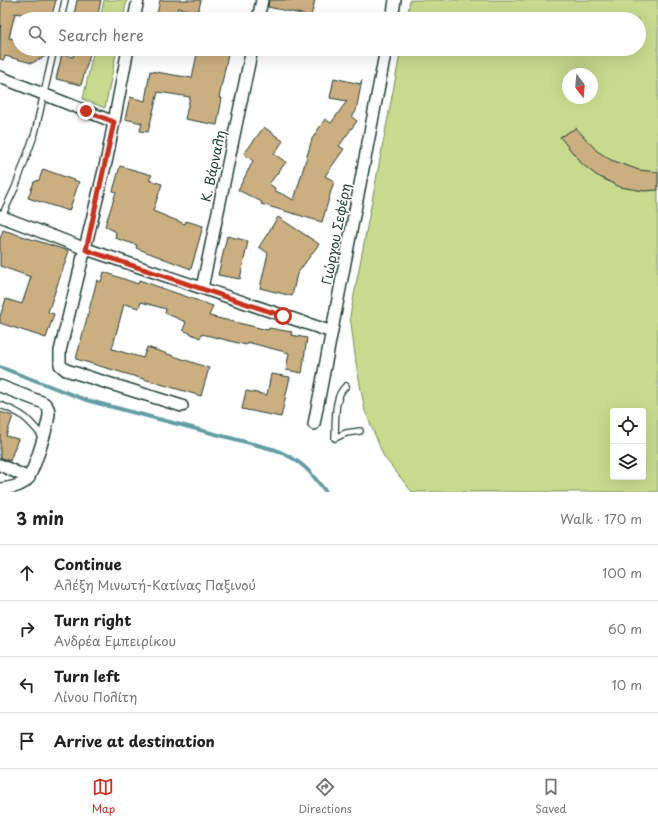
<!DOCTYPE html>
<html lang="en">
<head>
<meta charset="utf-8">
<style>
	:root { --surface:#fff; --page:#f2f2f2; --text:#222; --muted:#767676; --line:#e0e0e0; --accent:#c8321e }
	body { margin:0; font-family:"Playpen Sans",sans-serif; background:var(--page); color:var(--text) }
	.controls { position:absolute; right:12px; bottom:12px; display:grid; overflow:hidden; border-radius:4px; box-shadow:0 4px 16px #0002 }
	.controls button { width:36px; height:36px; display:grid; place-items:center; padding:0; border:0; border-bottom:1px solid var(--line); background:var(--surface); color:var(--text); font:20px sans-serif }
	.compass { position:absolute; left:562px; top:68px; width:36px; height:36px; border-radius:50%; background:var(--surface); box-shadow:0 4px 16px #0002; rotate:164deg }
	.stop { position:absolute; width:12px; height:12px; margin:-9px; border:3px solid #c8321e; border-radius:50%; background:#fff }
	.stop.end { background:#c8321e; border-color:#fff; box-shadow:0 1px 4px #0008 }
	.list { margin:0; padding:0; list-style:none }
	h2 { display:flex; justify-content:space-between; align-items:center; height:52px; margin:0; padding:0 16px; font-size:17px }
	h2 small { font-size:13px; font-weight:400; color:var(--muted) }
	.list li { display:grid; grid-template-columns:26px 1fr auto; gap:12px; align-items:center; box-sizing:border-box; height:56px; padding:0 16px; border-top:1px solid var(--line) }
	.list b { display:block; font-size:15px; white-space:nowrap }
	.list p { margin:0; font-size:13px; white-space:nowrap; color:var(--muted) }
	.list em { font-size:13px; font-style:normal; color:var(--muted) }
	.icon { flex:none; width:22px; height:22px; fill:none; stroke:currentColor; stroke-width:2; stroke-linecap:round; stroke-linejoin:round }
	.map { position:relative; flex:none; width:658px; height:492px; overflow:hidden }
	.search { position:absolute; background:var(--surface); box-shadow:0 4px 16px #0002; left:12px; right:12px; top:12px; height:44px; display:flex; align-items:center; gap:10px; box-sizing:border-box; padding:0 14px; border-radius:22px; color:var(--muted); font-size:15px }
	.sheet { height:276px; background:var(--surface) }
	nav { display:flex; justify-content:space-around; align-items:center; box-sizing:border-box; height:56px; border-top:1px solid var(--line); background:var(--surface); font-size:11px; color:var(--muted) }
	nav a { display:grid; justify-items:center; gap:2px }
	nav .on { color:var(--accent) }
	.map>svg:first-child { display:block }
	.green { fill:#c8da8e; stroke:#748c61; fill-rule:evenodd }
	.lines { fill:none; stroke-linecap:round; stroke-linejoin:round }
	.stream { stroke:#649ea5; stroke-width:4 }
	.building { fill:#ccaf81; stroke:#1f3d34 }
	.service-casing { stroke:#1f3d34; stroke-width:8 }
	.minor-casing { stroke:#1f3d34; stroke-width:14 }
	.service { stroke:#fff; stroke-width:5.5 }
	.minor { stroke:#fff; stroke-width:11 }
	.route { stroke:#c8321e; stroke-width:5 }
	.labels { text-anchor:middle; stroke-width:3; stroke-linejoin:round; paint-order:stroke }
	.street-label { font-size:13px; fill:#1f3d34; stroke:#fff }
</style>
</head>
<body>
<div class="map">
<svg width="658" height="492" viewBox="0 0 658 492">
	<rect width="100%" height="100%" fill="#fff"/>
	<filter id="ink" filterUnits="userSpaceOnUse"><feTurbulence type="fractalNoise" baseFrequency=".025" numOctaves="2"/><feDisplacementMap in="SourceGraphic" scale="8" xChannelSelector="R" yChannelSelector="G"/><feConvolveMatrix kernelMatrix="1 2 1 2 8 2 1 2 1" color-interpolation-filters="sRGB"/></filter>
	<g filter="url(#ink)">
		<path class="green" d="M104 0H127L123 19H100Z
			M410 0H658V492H412L384 457 365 411 356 363 350 316 401 49H639V19H407ZM568 74H592V98H568ZM613 411H643V477H613Z
			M94 49H117L105 108 83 99Z"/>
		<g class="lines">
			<path class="stream" d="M0 367 86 400 276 450C302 461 309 470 326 492"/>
		</g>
		<path class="building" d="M1 0H56L51 19 15 13 9 38 19 40V49H50L48 55 32 63 5 56 4 60 0 59Z
			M77 0H101L97 19H73Z
			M160 0H201L198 12 178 8 175 19H156Z
			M269 0H315L311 16 268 7Z
			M198 49H229L219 98H222L217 125 185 119 190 97 158 92 148 132 140 131 142 123 125 119 130 97 145 101 150 71 192 78Z
			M75 50 90 54 81 85 56 79 62 54 73 57Z
			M334 78 360 84 362 80 356 111 352 117 357 121 339 146 344 149 325 176 334 181 322 222 261 204 262 202 238 190 253 161 244 154 264 127 283 141 274 154 286 162 269 184 275 188 274 190 294 200 312 139 325 119 331 123 347 101 330 98Z
			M576 128 597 151 611 160 639 170 658 172V190L644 191 620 187 596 175 582 164 560 137Z
			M120 166 152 175 149 180 162 184 153 211 185 224 186 221 203 226 191 269 136 248 137 245 115 238 116 232 105 226 116 192 113 191Z
			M43 169 79 182 69 211 28 198 34 182 39 180Z
			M278 217 319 244 297 274 292 296 260 288 268 253 259 247Z
			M3 230 69 251 48 312 54 314 46 338 0 323V316L6 299 22 304 31 277 0 266V239Z
			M227 236 248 241 240 279 218 275Z
			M104 272 138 284 139 280 213 306 209 316 268 330 269 328 292 332 291 335 307 338 302 373 286 370 289 353 247 342 246 345 202 334 200 338 183 330 186 322 165 313 166 309 141 302 139 308 124 304 112 349 143 358 147 347 209 368 201 396 76 359 97 280 101 282Z
			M271 374 290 377 281 417 242 409 246 391 267 395Z
			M0 412 13 416 6 436 18 439 10 461 0 457Z"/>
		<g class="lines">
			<g class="service-casing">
				<path id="service" d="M61 19 65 0
					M1 218 15 188 35 133 54 49
					M0 405C23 413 28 419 43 437
					M335 438C336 424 333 396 346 386
					M335 438 346 433 360 431"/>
			</g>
			<g class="minor-casing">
				<path id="minor" d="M134 19 138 0
					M258 19 262 0
					M392 19 395 0
					M128 49 107 158 60 351V365L66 370 182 406
					M0 77 114 122
					M0 216 86 249 332 332
					M202 288 252 49
					M0 386 44 403C47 405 48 407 49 411 50 420 33 475 26 481 19 487 9 488 0 489
					M314 424 386 49
					M0 465 29 478"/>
			</g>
			<use href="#service" class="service"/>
			<use href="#minor" class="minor"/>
		</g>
	</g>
	<g class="lines" filter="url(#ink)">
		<path class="route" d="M86 111 114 122 86 250 283 316"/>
	</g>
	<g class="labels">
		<g class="street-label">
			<text transform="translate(213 166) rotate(-78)" y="5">Κ. Βάρναλη</text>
			<text transform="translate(336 234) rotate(-79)" y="5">Γιώργου Σεφέρη</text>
		</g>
	</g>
</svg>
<div class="controls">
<button><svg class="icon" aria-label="locate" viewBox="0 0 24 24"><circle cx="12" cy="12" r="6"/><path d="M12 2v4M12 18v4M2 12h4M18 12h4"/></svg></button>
<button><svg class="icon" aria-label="layers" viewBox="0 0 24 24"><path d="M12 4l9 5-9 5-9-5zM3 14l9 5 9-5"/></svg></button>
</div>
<svg class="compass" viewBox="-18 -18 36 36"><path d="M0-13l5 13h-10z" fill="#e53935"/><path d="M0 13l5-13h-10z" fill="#767676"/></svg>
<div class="stop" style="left:283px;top:316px"></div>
<div class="stop end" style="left:86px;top:111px"></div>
<div class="search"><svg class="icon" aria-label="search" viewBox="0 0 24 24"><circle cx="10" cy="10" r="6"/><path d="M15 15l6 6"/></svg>Search here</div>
</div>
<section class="sheet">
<h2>3 min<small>Walk · 170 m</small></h2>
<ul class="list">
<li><svg class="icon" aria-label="ahead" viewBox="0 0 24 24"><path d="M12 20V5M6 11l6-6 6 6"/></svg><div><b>Continue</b><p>Αλέξη Μινωτή-Κατίνας Παξινού</p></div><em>100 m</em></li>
<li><svg class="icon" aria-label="right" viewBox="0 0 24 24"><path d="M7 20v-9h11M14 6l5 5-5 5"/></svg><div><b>Turn right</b><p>Ανδρέα Εμπειρίκου</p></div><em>60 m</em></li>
<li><svg class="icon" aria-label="left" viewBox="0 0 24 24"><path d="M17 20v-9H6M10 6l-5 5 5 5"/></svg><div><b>Turn left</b><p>Λίνου Πολίτη</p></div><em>10 m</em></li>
<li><svg class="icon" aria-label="arrive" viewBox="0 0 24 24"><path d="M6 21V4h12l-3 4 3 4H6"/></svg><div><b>Arrive at destination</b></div></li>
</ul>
</section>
<nav>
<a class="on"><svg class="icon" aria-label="map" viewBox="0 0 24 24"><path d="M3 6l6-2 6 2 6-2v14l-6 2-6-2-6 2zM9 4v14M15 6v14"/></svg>Map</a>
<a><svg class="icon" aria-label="directions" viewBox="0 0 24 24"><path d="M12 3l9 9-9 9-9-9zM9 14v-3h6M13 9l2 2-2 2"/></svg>Directions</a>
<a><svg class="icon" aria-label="saved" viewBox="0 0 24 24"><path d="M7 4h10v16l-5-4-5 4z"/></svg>Saved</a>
</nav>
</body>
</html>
